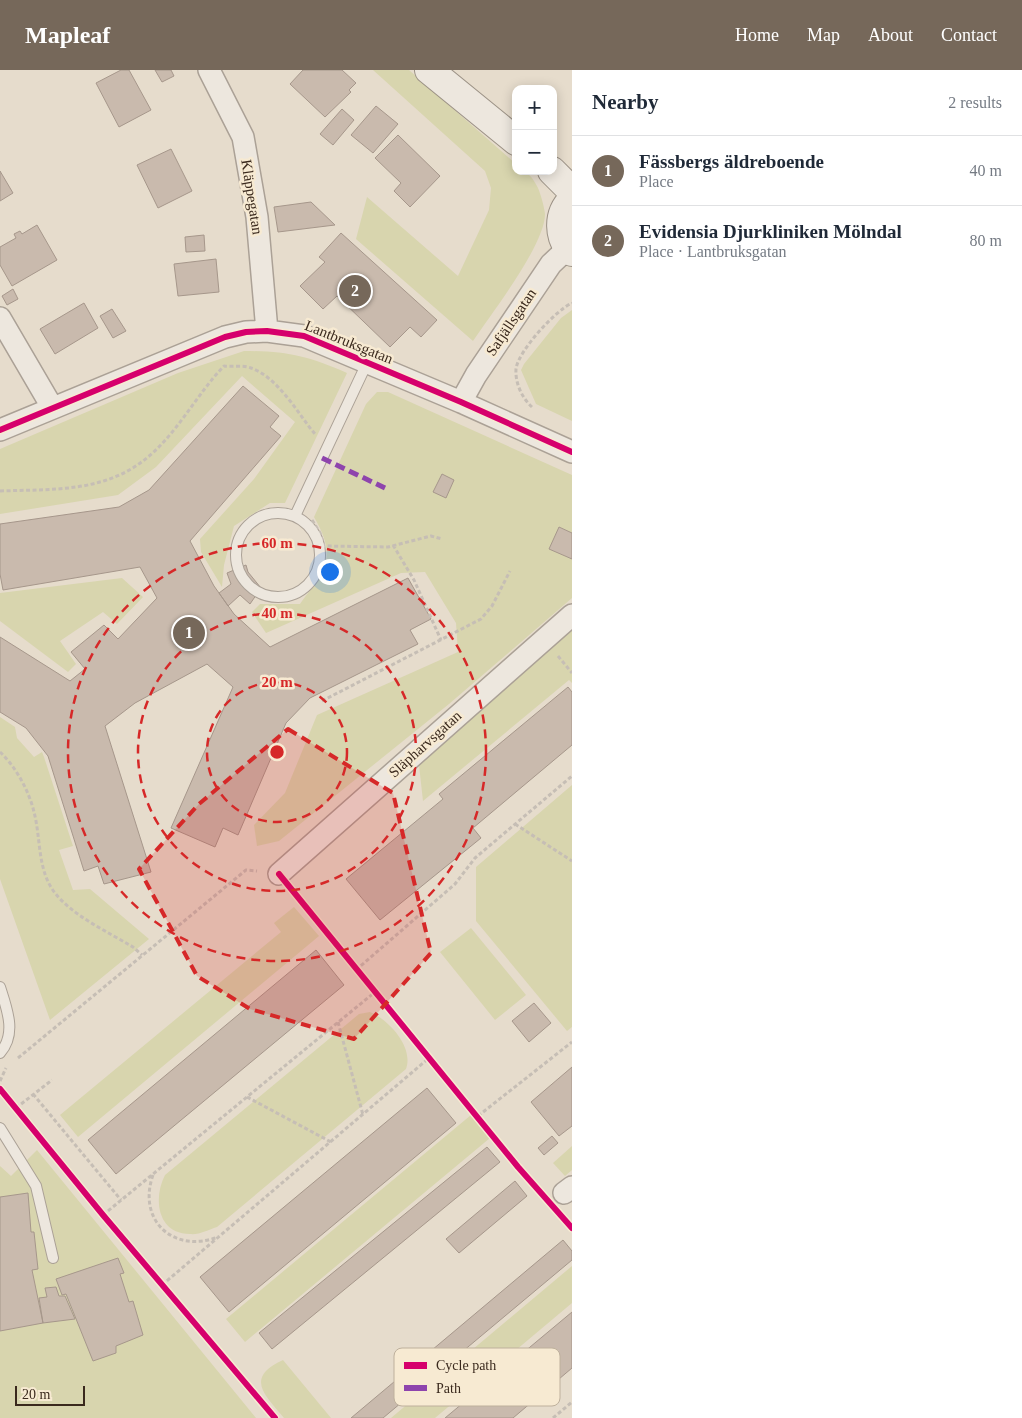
<!DOCTYPE html>
<html lang="en">
<head>
<meta charset="utf-8">
<style>
	:root { --surface:#fff; --page:#f6f6f7; --text:#1f2937; --muted:#747a83; --line:#e0e1e3; --accent:#76685a }
	body { margin:0; font-family:"Times New Roman",serif; background:var(--page); color:var(--text) }
	.controls { position:absolute; right:15px; top:15px; display:grid; overflow:hidden; border-radius:10px; box-shadow:0 2px 12px #0003 }
	.controls button { width:45px; height:45px; display:grid; place-items:center; padding:0; border:0; border-bottom:1px solid var(--line); background:var(--surface); color:var(--text); font:25px sans-serif }
	.scale { position:absolute; left:15px; bottom:12px; width:70px; box-sizing:border-box; padding-left:5px; border:2px solid #3a291d; border-top:0; font-size:14px; line-height:18px; white-space:nowrap; color:#3a291d; -webkit-text-stroke:4px #f7ead2; paint-order:stroke }
	.you { position:absolute; left:329px; top:501px; width:18px; height:18px; margin:-12px; border:4px solid #fff; border-radius:50%; background:#1a73e8; box-shadow:0 0 0 8px #1a73e833 }
	.badge { display:grid; place-items:center; width:32px; height:32px; border-radius:50%; background:var(--accent); color:#fff; font-size:16px; font-weight:700 }
	.pin { position:absolute; translate:-50% -50%; border:2px solid #fff; box-shadow:0 1px 5px #0006 }
	.list { margin:0; padding:0; list-style:none }
	h2 { display:flex; justify-content:space-between; align-items:center; height:65px; margin:0; padding:0 20px; font-size:21px }
	h2 small { font-size:16px; font-weight:400; color:var(--muted) }
	.list li { display:grid; grid-template-columns:32px 1fr auto; gap:15px; align-items:center; box-sizing:border-box; height:70px; padding:0 20px; border-top:1px solid var(--line) }
	.list b { display:block; font-size:19px; white-space:nowrap }
	.list p { margin:0; font-size:16px; white-space:nowrap; color:var(--muted) }
	.list em { font-size:16px; font-style:normal; color:var(--muted) }
	.map { position:relative; flex:none; width:572px; height:1348px; overflow:hidden }
	header { display:flex; align-items:center; gap:30px; box-sizing:border-box; height:70px; padding:0 25px; background:var(--accent); color:#fff }
	header strong { font-size:24px }
	nav { display:flex; gap:28px; margin-inline-start:auto; font-size:18px }
	main { display:flex }
	aside { flex:1; background:var(--surface) }
	.map>svg:first-child { display:block }
	.green { fill:#d8d5ae }
	.building { fill:#c9baad; stroke:#a6978b }
	.lines { fill:none; stroke-linecap:round; stroke-linejoin:round }
	.lane-casing { stroke:#aba196; stroke-width:12 }
	.street-casing { stroke:#aba196; stroke-width:24 }
	.secondary-casing { stroke:#9b9185; stroke-width:30 }
	.path { stroke:#c6beb5; stroke-width:3; stroke-dasharray:4 2.5; stroke-linecap:butt }
	.lane { stroke:#ede7de; stroke-width:10 }
	.street { stroke:#ede7de; stroke-width:21 }
	.secondary { stroke:#ede7de; stroke-width:28 }
	.quiet { stroke:#8e44ad; stroke-width:5; stroke-dasharray:10 5; stroke-linecap:butt }
	.cycleway-casing { stroke:#f7ead2; stroke-width:9 }
	.cycleway { stroke:#d6006c; stroke-width:6 }
	.marked { fill:#d62828; fill-opacity:0.2; stroke:#d62828; stroke-width:4; stroke-dasharray:10 6; stroke-linejoin:round }
	.ring { fill:none; stroke:#d62828; stroke-width:2.5; stroke-dasharray:9 6 }
	.labels { text-anchor:middle; stroke-width:5; stroke-linejoin:round; paint-order:stroke }
	.street-label { font-size:15px; fill:#3a291d; stroke:#f7ead2 }
	.key { fill:#f7ead2; stroke:#beb09c; stroke-width:1 }
	.key-label { font-size:14px; fill:#3a291d }
	.centre { fill:#d62828; stroke:#f7ead2; stroke-width:2.5 }
	.ring-label { font-size:15px; text-anchor:middle; font-weight:bold; fill:#d62828; stroke:#f7ead2; stroke-width:5; stroke-linejoin:round; paint-order:stroke }
</style>
</head>
<body>
<header>
<strong>Mapleaf</strong>
<nav><a>Home</a><a>Map</a><a>About</a><a>Contact</a></nav>
</header>
<main>
<div class="map">
<svg width="572" height="1348" viewBox="0 0 572 1348">
	<rect width="100%" height="100%" fill="#e6dccc"/>
	<path class="green" d="M373 0H409L516 94V101C529 101 532 107 538 118 541 125 544 136 545 144 545 175 491 244 473 271L356 169 367 127 458 206 489 140 491 118 485 101Z
		M572 240V351L536 334 521 300 524 294 561 248Z
		M244 281C287 281 308 286 347 303L285 433H270L234 456 224 495 222 517 201 482 200 469 254 409 295 352 242 306 156 397 118 425 0 444V379L178 303Z
		M377 322H388L572 405V528L449 634 279 771 257 776 254 755 285 723 317 645 458 582 456 553 425 502 401 503 266 563 252 542 260 534H300C325 500 338 488 314 447L366 334Z
		M122 508 143 527 117 554 103 542 60 571 76 594 68 602 0 551V523Z
		M572 560V613L569 610 423 731 419 695Z
		M0 647 15 657 17 668 34 687 42 682 44 687 73 776 59 780 73 820 90 819 149 869 50 950 0 809Z
		M572 715V957L567 961 476 851V797Z
		M294 837 319 866 78 1067 60 1045 281 862 274 853Z
		M471 858 526 925 495 950 440 882Z
		M370 942C389 950 414 977 406 999L217 1157C208 1160 199 1165 190 1164 157 1164 153 1128 165 1105L359 944Z
		M471 1045 490 1068 245 1272 226 1249Z
		M572 1076V1100L565 1106 553 1093Z
		M37 1080 256 1348H0V1096L11 1106Z
		M572 1196V1233L435 1348H391Z
		M283 1290 331 1348H284C265 1325 244 1308 283 1290Z"/>
	<path class="building" d="M121 0H129L151 40 119 57 96 13Z
		M155 0H171L174 6 162 12Z
		M303 0H342L356 13 349 20 351 22 325 47 290 14Z
		M376 36 398 54 373 83 351 65Z
		M342 39 354 50 333 75 320 64Z
		M398 65 440 106 410 137 394 121 401 113 375 88Z
		M171 79 192 121 158 138 137 95Z
		M0 101 13 123 0 131Z
		M311 132 335 155 278 162 274 137Z
		M37 155 57 190 12 216 0 195V177L16 168 14 164 20 161 22 164Z
		M341 163 437 250 421 267 410 257 390 277 337 226 323 239 300 216 325 192 319 187Z
		M204 165 205 181 186 182 185 167Z
		M216 189 219 222 178 226 174 194Z
		M13 219 18 229 7 235 2 226Z
		M84 233 98 258 55 284 40 259Z
		M112 239 126 261 113 268 100 246Z
		M243 316 279 346 270 357 281 366 190 471 214 516 234 544 270 577 408 508 431 549 410 560 418 574 310 628 286 653 238 765 223 758 215 777 171 758 233 617 207 594 135 633 105 656 151 802 104 814 98 796 84 801 48 686 26 658 0 642V567L70 611 85 599 71 582 104 555 118 569 157 528 140 497 3 520 0 504V454L119 437 149 420Z
		M442 404 454 410 446 428 433 422Z
		M559 457 572 463V489L549 479Z
		M246 495 248 502 261 518 250 534 240 525 228 536 219 523 231 514 227 503Z
		M568 617 572 622V675L473 758 481 768 380 850 346 809 443 729 439 724Z
		M316 880 344 915 116 1104 88 1070Z
		M534 933 551 953 529 972 512 951Z
		M572 997V1056L559 1066 531 1032Z
		M427 1018 456 1053 229 1242 200 1207Z
		M552 1066 558 1073 544 1085 538 1078Z
		M487 1077 500 1092 272 1279 259 1263Z
		M515 1111 527 1126 459 1183 446 1169Z
		M28 1123 31 1162H34L38 1199 32 1200 43 1253 0 1261V1127Z
		M563 1170 572 1181V1190L383 1348H351Z
		M118 1188 124 1203 120 1204 129 1232 133 1231 143 1265 116 1276V1283L93 1291 66 1224 62 1225 56 1209Z
		M56 1217 59 1226H65L75 1249 43 1253 39 1228 47 1227 45 1218Z
		M572 1242V1298L513 1348H445Z"/>
	<g class="lines">
		<g class="lane-casing">
			<path id="lane" d="M236 485a42 42 0 1 1 84 0a42 42 0 1 1-84 0Z
				M295 446 367 293
				M0 917C7 939 17 964 0 983
				M0 1058 36 1116 53 1188"/>
		</g>
		<g class="street-casing">
			<path id="street" d="M209 0 243 67 257 147 267 261
				M0 248 52 337
				M461 332 476 305 551 194 568 178
				M0 360 225 267 246 262 267 261 304 266 461 332 572 382
				M279 804 572 545
				M564 1123 572 1117"/>
		</g>
		<g class="secondary-casing">
			<path id="secondary" d="M429 0 516 71
				M552 101 572 121
				M572 130C557 144 558 168 572 182"/>
		</g>
		<path class="path" d="M532 337C522 328 515 313 516 299 518 281 556 240 572 233
			M0 421C53 419 105 423 148 387 178 362 197 324 224 296 232 297 244 295 251 298 279 308 298 344 315 364
			M312 450 320 463 324 476 388 477 431 466 442 469
			M393 475 414 510 441 570
			M558 586 572 603
			M322 631 481 549 492 536 510 501
			M0 682C16 697 29 721 34 742 41 768 37 800 55 823 73 846 108 862 133 877L142 885
			M515 754 572 791
			M356 900 455 814 475 788 572 706
			M338 952 363 1045
			M18 988 246 800 257 801
			M0 1011 6 998
			M33 1024 121 1130
			M247 1027 331 1072
			M16 1038 52 1010
			M478 1046 572 972
			M153 1105C137 1150 173 1184 218 1167
			M103 1145 375 922
			M162 1215 429 988
			M553 1348 572 1332"/>
		<use href="#lane" class="lane"/>
		<use href="#street" class="street"/>
		<use href="#secondary" class="secondary"/>
		<path class="quiet" d="M322 388 385 418"/>
		<g class="cycleway-casing">
			<path id="cycleway" d="M0 360 225 267 246 262 267 261 304 266 461 332 572 382
				M279 804 518 1097 572 1158
				M0 1019 103 1145 275 1348"/>
		</g>
		<use href="#cycleway" class="cycleway"/>
	</g>
	<path class="marked" d="M288 659 393 723 431 883 354 969 250 939 197 906 139 799 199 734Z"/>
	<g class="ring">
		<circle cx="277" cy="682" r="70"/>
		<circle cx="277" cy="682" r="139"/>
		<circle cx="277" cy="682" r="209"/>
	</g>
	<g class="labels">
		<g class="street-label">
			<text transform="translate(252 127) rotate(81)" y="5">Kläppegatan</text>
			<text transform="translate(511 252) rotate(-56)" y="5">Safjällsgatan</text>
			<text transform="translate(349 272) rotate(22)" y="5">Lantbruksgatan</text>
			<text transform="translate(425 674) rotate(-42)" y="5">Släpharvsgatan</text>
		</g>
	</g>
	<rect x="394" y="1278" width="166" height="58" rx="8" class="key"/>
	<rect x="404" y="1292" width="23" height="7" fill="#d6006c"/>
	<rect x="404" y="1315" width="23" height="6" fill="#8e44ad"/>
	<g class="key-label">
		<text x="436" y="1300">Cycle path</text>
		<text x="436" y="1323">Path</text>
	</g>
	<circle cx="277" cy="682" r="8" class="centre"/>
	<g class="ring-label">
		<text x="277" y="478">60 m</text>
		<text x="277" y="548">40 m</text>
		<text x="277" y="617">20 m</text>
	</g>
</svg>
<div class="controls">
<button>+</button>
<button>−</button>
</div>
<div class="scale">20 m</div>
<div class="you"></div>
<div class="pin badge" style="left:189px;top:563px">1</div>
<div class="pin badge" style="left:355px;top:221px">2</div>
</div>
<aside>
<h2>Nearby<small>2 results</small></h2>
<ul class="list">
<li><span class="badge">1</span><div><b>Fässbergs äldreboende</b><p>Place</p></div><em>40 m</em></li>
<li><span class="badge">2</span><div><b>Evidensia Djurkliniken Mölndal</b><p>Place · Lantbruksgatan</p></div><em>80 m</em></li>
</ul>
</aside>
</main>
</body>
</html>
